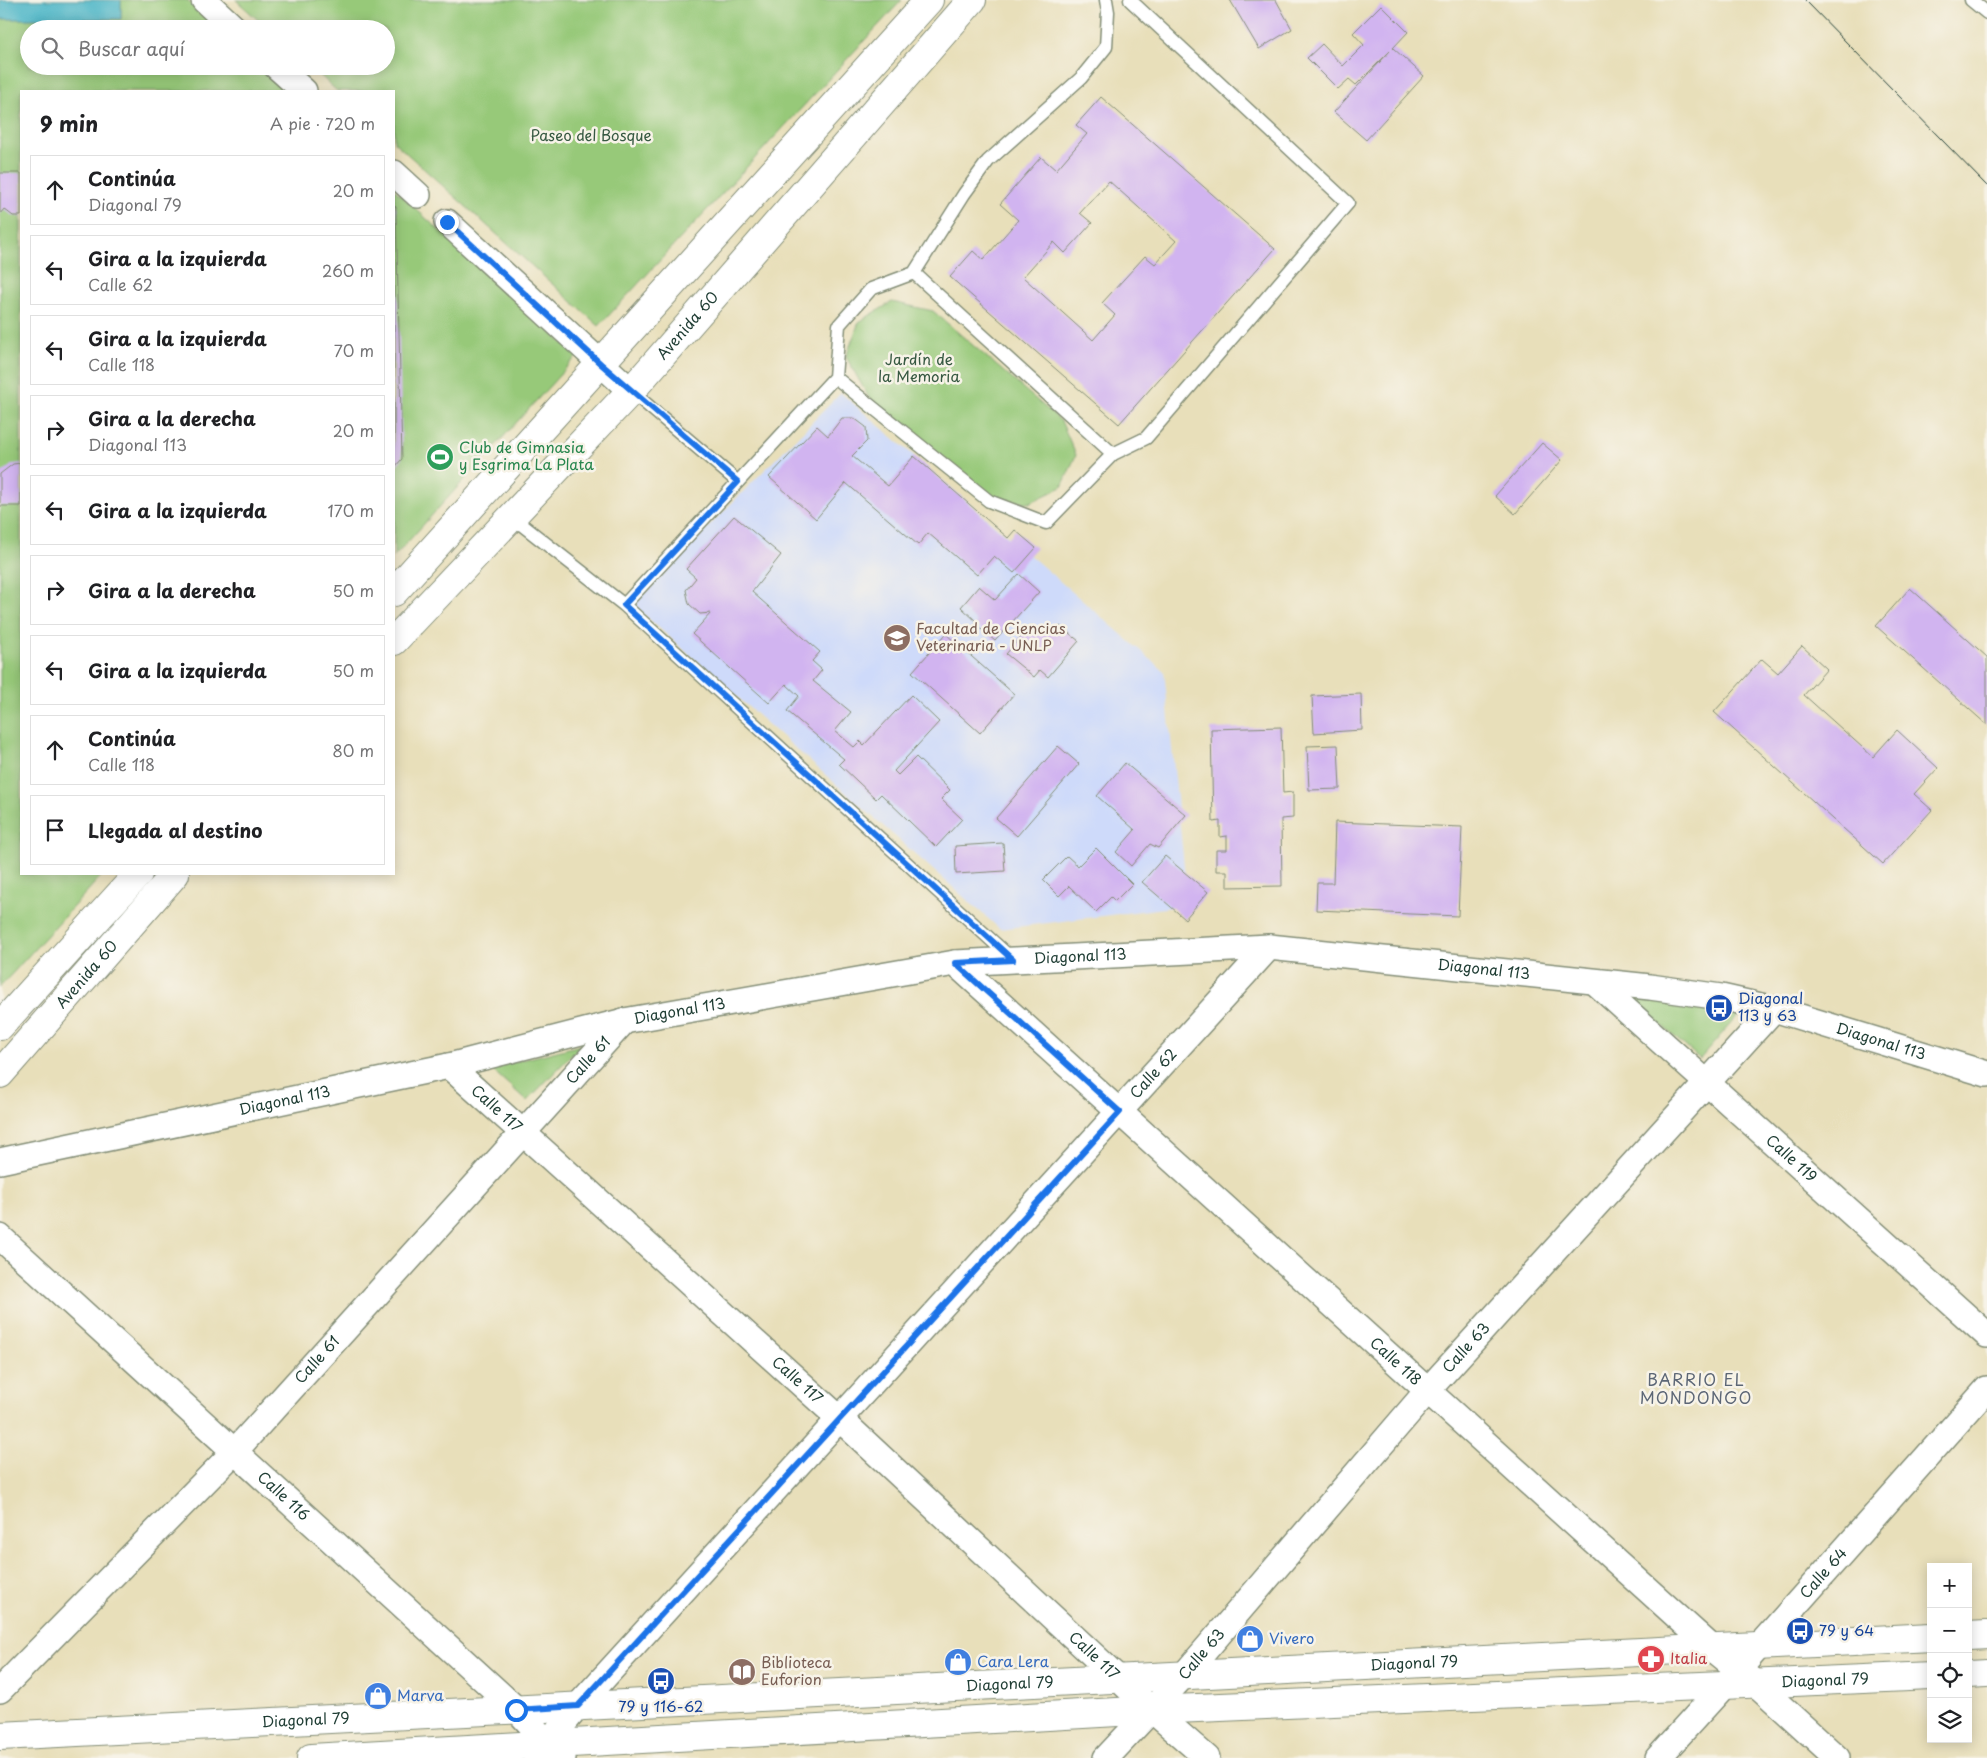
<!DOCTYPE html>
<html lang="es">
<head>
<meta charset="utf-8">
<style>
	:root { --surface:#fff; --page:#f2f2f2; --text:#202124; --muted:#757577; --line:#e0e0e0 }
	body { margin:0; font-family:"Playpen Sans",sans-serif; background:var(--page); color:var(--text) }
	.controls { position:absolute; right:15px; bottom:15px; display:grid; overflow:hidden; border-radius:0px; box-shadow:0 2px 12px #0003 }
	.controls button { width:45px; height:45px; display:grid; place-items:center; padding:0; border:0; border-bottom:1px solid var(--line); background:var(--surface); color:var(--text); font:25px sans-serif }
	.stop { position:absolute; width:15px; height:15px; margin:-11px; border:4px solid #1a73e8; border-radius:50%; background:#fff }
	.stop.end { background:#1a73e8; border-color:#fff; box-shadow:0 1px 5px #0008 }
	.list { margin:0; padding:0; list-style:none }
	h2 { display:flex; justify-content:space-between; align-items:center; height:65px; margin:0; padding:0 20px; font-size:21px }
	h2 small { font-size:16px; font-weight:400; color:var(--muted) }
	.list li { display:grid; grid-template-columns:32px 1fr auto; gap:15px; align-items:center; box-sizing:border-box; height:70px; margin:0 10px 10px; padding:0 10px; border:1px solid var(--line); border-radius:0px }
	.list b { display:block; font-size:19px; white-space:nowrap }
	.list p { margin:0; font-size:16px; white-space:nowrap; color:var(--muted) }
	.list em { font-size:16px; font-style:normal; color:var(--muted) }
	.icon { flex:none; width:28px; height:28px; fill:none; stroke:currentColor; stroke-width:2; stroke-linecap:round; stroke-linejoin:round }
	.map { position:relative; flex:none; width:1987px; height:1758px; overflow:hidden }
	.search { position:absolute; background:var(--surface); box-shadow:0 2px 12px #0003; left:20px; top:20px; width:375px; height:55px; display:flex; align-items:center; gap:12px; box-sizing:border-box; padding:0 18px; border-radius:28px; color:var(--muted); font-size:19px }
	.panel { position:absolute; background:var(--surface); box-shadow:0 2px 12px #0003; left:20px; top:90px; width:375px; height:785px; border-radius:0px }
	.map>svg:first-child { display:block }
	.built { fill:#cedafa }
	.green { fill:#97c979; stroke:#5b8356 }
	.water { fill:#4ab5c7; stroke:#34797e }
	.building { fill:#d1b4f0; fill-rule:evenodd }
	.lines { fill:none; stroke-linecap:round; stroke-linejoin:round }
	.lane-casing { stroke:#848e77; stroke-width:15 }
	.street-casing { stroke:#848e77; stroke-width:28 }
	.secondary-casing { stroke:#848e77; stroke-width:30 }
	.primary-casing { stroke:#848e77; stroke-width:30 }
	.lane { stroke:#fff; stroke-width:12 }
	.street { stroke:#fff; stroke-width:25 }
	.secondary { stroke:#fff; stroke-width:28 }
	.primary { stroke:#fff; stroke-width:28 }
	.tram { stroke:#1f3d34; stroke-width:1 }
	.route { stroke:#1a73e8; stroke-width:6 }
	.labels { text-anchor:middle; stroke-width:5; stroke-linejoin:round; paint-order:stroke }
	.park-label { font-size:15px; fill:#375942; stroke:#f7f3e8 }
	.street-label { font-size:15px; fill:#1f3d34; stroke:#f7f3e8 }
	.leisure-label { font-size:15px; fill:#27864d; stroke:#f7f3e8; text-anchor:start }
	.education-label { font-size:15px; fill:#785e54; stroke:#f7f3e8; text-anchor:start }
	.transit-label { font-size:15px; fill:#164399; stroke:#f7f3e8; text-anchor:start }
	.shop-label { font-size:15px; fill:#366cbe; stroke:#f7f3e8; text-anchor:start }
	.health-label { font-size:15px; fill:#be3a42; stroke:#f7f3e8; text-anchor:start }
	.neighbourhood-label { font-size:16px; letter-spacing:1px; fill:#5d6776; stroke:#f7f3e8 }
</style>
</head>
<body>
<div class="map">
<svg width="1987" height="1758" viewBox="0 0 1987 1758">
	<rect width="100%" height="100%" fill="#f7f3e8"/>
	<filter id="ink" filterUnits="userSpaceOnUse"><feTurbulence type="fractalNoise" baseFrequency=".02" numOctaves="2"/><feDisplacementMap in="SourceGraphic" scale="10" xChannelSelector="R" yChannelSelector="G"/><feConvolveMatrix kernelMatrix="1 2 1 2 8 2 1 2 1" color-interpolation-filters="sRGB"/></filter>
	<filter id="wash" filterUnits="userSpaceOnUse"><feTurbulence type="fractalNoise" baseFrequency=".0096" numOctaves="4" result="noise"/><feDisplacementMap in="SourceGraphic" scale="20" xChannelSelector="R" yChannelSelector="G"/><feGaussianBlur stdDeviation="1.12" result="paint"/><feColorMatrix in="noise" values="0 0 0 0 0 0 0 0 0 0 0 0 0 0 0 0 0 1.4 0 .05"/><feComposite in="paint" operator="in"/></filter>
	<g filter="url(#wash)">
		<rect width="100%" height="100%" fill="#e8dfba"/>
		<path class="built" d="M841 393 1164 671 1188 905 1000 929 632 604Z"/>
		<path class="green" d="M121 0H187L218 29H29V66H259L286 91H21V874H103L0 987V19H121Z
			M236 0H902L599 326 394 142V91H337L310 66H386V29H268Z
			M394 189 577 356 394 557Z
			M892 302 933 311 1061 421 1076 455 1062 487 1029 503 991 497 868 396 846 357 859 322Z
			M1630 998 1740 1013 1700 1059Z
			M581 1045 527 1101 490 1068Z"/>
		<path class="water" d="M0 0H121V19H0Z"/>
		<g id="blocks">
			<path class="building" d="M1230 0H1276L1292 29 1259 49Z
				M1381 5 1408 32 1393 48 1424 76 1366 140 1334 112 1390 51 1356 85 1349 79 1338 89 1307 58 1322 44 1343 66 1364 45 1353 33Z
				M1101 97 1275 249 1119 424 950 277 973 251 983 260 1018 220 1000 204 1041 157 1056 170 1087 134 1076 125ZM1109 181 1176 241 1155 264 1145 256 1102 303 1115 315 1093 340 1023 277 1054 242 1065 253 1092 223 1080 213Z
				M0 173H21V216H13L4 209 0 214Z
				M394 205 396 207 402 459 394 468Z
				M842 418H854L866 427 867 441 852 456 888 486 914 456 1008 538 1015 530 1036 548 1014 573 994 556 977 575 928 533 918 545 846 483 816 519 769 477 817 426 828 436Z
				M1542 443 1562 460 1515 514 1495 496Z
				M21 463V506H0V474L13 464Z
				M734 516 781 555 752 592 820 652 812 661 822 670 813 681 851 712 835 731 854 747 860 741 864 745 911 695 939 722 894 771 898 775 916 757 950 790 941 799 962 819 936 847 881 794 876 799 839 764 844 759 787 711 799 696 786 684 769 703 692 634 711 613 700 614 689 604 686 590 696 578 686 569Z
				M1019 574 1039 592 995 641 975 624 977 622 961 607 979 586 995 600Z
				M1910 588 1987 657V725L1876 626Z
				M1031 625 1040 633 1047 625 1055 632 1060 626 1079 641 1048 677 1040 670 1034 677 1006 654Z
				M946 634 1014 694 980 733 912 672Z
				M1802 646 1827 669 1804 695 1873 757 1897 730 1938 768 1914 794 1932 810 1883 864 1714 712 1762 659 1778 673Z
				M1361 694 1362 730 1314 733 1312 696Z
				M1281 727 1283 793 1293 792V818L1281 819 1282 886 1227 887V871H1216V850H1227V836L1220 837V821L1213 822 1211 729Z
				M1338 745 1340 789 1309 790 1307 746Z
				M1058 746 1079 764 1017 836 996 818Z
				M1125 763 1186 815 1158 848 1150 844 1131 866 1116 852 1135 830 1097 796Z
				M1335 822 1462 827 1458 916 1316 910 1317 883H1333Z
				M1003 843 1005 871 956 874 955 846Z
				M1096 848 1132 884 1115 901 1111 897 1096 912 1069 886 1059 896 1043 880 1067 856 1078 866Z
				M1165 856 1208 892 1185 919 1142 882Z"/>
		</g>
	</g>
	<g filter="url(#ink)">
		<use href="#blocks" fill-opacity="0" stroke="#848e77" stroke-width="1"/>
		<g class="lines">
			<g class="lane-casing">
				<path id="lane" d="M1971 0 1987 13
					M914 273 964 194 988 161 1081 78 1106 47 1108 12 1106 0
					M631 391 738 482
					M1113 454 1146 438 1348 203 1130 0
					M512 517 624 605 1012 959
					M624 605 835 377 839 325 871 289 914 273 1113 454 1046 523 989 501 835 377"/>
			</g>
			<g class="street-casing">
				<g id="street">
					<path d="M204 0 235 29"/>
					<path d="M276 66 304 91"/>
					<path d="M394 173 418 195"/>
					<path d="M447 222 631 391"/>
					<path id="s1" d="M955 963 1712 1648 1755 1683 1837 1758"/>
					<path id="s2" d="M1595 982 1987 1335"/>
					<path id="s3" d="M449 1066 840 1419 1152 1710 1207 1758"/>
					<path id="s4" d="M0 1161 449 1066 624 1021 955 963 1269 947 1650 987 1721 997 1774 1009 1987 1074"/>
					<path id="s5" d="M0 1237 516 1709C532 1725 546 1743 563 1758"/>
					<path id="s6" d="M0 1690 235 1451 624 1021"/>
					<path id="s7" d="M536 1757 578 1706 1269 947"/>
					<path id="s8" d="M1106 1758 1184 1675 1428 1390 1774 1009"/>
					<path id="s9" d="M1658 1758 1738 1670 1987 1389"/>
				</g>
			</g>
			<g class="secondary-casing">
				<g id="secondary">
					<path d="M1968 1635 1987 1634"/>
					<path d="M1968 1674 1987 1673"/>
					<path id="s10" d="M0 1736 1931 1637"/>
					<path id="s11" d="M311 1758 1152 1710 1931 1676"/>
				</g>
			</g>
			<g class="primary-casing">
				<g id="primary">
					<path d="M394 592 929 0"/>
					<path id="s12" d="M394 641 631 391 972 0"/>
					<path d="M0 1026 138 874"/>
					<path id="s13" d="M0 1074 175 874"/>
				</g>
			</g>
			<use href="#lane" class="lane"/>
			<use href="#street" class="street"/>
			<use href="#secondary" class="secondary"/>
			<use href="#primary" class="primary"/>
			<path class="tram" d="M1805 0 1987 186"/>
		</g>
	</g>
	<g class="lines" filter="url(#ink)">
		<path class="route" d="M447 222 601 364 738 482 624 605 1013 960 955 963 1120 1112 578 1706 516 1710"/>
	</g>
	<defs>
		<g id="stadium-disc" transform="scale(1.4375)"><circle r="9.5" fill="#2e9e5b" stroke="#f7f3e8"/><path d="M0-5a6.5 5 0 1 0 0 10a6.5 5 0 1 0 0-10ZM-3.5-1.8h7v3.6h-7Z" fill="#fff"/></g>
		<g id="university-disc" transform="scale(1.4375)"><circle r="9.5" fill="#8d6e63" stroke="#f7f3e8"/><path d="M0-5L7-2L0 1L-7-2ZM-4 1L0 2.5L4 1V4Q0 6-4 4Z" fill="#fff"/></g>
		<g id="bus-disc" transform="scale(1.4375)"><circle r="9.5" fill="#1a4fb4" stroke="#f7f3e8"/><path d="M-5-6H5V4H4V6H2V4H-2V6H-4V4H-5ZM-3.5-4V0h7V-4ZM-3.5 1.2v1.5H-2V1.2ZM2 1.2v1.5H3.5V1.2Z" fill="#fff"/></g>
		<g id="shop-disc" transform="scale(1.4375)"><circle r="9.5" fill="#3f7fe0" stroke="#f7f3e8"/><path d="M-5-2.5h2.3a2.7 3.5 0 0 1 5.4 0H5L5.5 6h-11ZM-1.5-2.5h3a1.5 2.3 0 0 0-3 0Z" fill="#fff"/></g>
		<g id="pharmacy-disc" transform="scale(1.4375)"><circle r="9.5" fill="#e0444e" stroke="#f7f3e8"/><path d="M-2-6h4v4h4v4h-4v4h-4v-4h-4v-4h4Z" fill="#fff"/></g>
		<g id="library-disc" transform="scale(1.4375)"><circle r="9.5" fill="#8d6e63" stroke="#f7f3e8"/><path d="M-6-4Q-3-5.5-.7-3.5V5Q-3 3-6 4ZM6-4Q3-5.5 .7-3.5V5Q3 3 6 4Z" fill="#fff"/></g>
	</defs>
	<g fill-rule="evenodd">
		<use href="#stadium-disc" x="440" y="457"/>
		<use href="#university-disc" x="897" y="638"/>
		<use href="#bus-disc" x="1719" y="1008"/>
		<use href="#bus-disc" x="1800" y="1631"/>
		<use href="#shop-disc" x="1250" y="1639"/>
		<use href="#pharmacy-disc" x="1651" y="1659"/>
		<use href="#shop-disc" x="958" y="1662"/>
		<use href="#library-disc" x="742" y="1672"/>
		<use href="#bus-disc" x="661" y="1681"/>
		<use href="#shop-disc" x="378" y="1696"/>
	</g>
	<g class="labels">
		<g class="park-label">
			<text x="591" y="141">Paseo del Bosque</text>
			<text x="919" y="365">Jardín de<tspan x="919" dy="17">la Memoria</tspan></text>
		</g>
		<g class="street-label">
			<text dy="5" stroke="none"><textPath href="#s12" startOffset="431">Avenida 60</textPath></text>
			<text dy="5" stroke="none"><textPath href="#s4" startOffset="1101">Diagonal 113</textPath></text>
			<text dy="5" stroke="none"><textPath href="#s4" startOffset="1506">Diagonal 113</textPath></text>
			<text dy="5" stroke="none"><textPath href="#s13" startOffset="132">Avenida 60</textPath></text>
			<text dy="5" stroke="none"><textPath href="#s4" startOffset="696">Diagonal 113</textPath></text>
			<text dy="5" stroke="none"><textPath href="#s4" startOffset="1911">Diagonal 113</textPath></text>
			<text dy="5" stroke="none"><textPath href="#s6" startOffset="862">Calle 61</textPath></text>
			<text dy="5" stroke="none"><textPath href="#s7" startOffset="921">Calle 62</textPath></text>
			<text dy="5" stroke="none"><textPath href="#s4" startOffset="291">Diagonal 113</textPath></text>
			<text dy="5" stroke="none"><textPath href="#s3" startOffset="64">Calle 117</textPath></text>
			<text dy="5" stroke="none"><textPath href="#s2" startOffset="264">Calle 119</textPath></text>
			<text dy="5" stroke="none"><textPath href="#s8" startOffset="546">Calle 63</textPath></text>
			<text dy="5" stroke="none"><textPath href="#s6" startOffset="458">Calle 61</textPath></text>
			<text dy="5" stroke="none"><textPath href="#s1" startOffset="594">Calle 118</textPath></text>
			<text dy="5" stroke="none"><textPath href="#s3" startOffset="469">Calle 117</textPath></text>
			<text dy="5" stroke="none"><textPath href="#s5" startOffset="384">Calle 116</textPath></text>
			<text dy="5" stroke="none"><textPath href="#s9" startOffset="248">Calle 64</textPath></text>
			<text dy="5" stroke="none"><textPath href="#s8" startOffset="141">Calle 63</textPath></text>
			<text dy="5" stroke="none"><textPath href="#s3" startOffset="874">Calle 117</textPath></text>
			<text dy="5" stroke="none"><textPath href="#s10" startOffset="1416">Diagonal 79</textPath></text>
			<text dy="5" stroke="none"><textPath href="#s11" startOffset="1516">Diagonal 79</textPath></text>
			<text dy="5" stroke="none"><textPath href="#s10" startOffset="1011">Diagonal 79</textPath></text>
			<text dy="5" stroke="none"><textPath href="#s10" startOffset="306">Diagonal 79</textPath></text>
		</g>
		<g class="leisure-label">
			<text x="459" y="453">Club de Gimnasia<tspan x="459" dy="17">y Esgrima La Plata</tspan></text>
		</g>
		<g class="education-label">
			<text x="916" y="634">Facultad de Ciencias<tspan x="916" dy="17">Veterinaria - UNLP</tspan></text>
			<text x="761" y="1668">Biblioteca<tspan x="761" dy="17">Euforion</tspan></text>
		</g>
		<g class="transit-label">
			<text x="1738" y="1004">Diagonal<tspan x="1738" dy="17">113 y 63</tspan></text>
			<text x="1819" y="1636">79 y 64</text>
			<text x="661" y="1712" text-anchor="middle">79 y 116-62</text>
		</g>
		<g class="shop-label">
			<text x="1269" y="1644">Vivero</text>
			<text x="977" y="1667">Cara Lera</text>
			<text x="397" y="1701">Marva</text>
		</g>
		<g class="health-label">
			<text x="1670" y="1664">Italia</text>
		</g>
		<g class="neighbourhood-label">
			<text x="1696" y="1386">BARRIO EL<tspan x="1696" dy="18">MONDONGO</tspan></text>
		</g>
	</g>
</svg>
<div class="controls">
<button>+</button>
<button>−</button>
<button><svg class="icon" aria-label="locate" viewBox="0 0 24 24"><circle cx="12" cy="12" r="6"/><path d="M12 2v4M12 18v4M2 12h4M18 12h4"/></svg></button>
<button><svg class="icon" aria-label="layers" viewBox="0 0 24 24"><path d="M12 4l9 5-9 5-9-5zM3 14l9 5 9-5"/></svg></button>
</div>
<div class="stop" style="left:516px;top:1710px"></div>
<div class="stop end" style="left:447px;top:222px"></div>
<div class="search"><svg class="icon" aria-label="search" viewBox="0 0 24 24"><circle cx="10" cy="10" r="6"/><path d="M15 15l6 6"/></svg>Buscar aquí</div>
<section class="panel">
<h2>9 min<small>A pie · 720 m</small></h2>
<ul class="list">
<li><svg class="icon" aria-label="ahead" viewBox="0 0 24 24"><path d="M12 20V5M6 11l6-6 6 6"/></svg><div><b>Continúa</b><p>Diagonal 79</p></div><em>20 m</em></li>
<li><svg class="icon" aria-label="left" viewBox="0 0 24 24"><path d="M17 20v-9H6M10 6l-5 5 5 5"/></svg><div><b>Gira a la izquierda</b><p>Calle 62</p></div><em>260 m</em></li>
<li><svg class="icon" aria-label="left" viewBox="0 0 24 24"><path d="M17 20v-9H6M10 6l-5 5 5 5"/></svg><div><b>Gira a la izquierda</b><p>Calle 118</p></div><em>70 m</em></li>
<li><svg class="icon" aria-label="right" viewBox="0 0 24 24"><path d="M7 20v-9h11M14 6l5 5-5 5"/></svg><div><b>Gira a la derecha</b><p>Diagonal 113</p></div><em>20 m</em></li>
<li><svg class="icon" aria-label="left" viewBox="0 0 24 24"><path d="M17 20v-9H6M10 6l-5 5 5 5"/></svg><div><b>Gira a la izquierda</b></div><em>170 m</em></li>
<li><svg class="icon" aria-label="right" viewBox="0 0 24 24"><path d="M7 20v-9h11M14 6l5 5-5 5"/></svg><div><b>Gira a la derecha</b></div><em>50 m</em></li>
<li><svg class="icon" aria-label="left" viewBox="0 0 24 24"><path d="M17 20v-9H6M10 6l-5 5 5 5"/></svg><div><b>Gira a la izquierda</b></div><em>50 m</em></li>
<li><svg class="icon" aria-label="ahead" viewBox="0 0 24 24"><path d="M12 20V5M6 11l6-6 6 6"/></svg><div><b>Continúa</b><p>Calle 118</p></div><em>80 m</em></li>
<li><svg class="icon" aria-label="arrive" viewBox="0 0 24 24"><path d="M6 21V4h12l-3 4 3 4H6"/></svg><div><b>Llegada al destino</b></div></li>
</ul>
</section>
</div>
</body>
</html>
